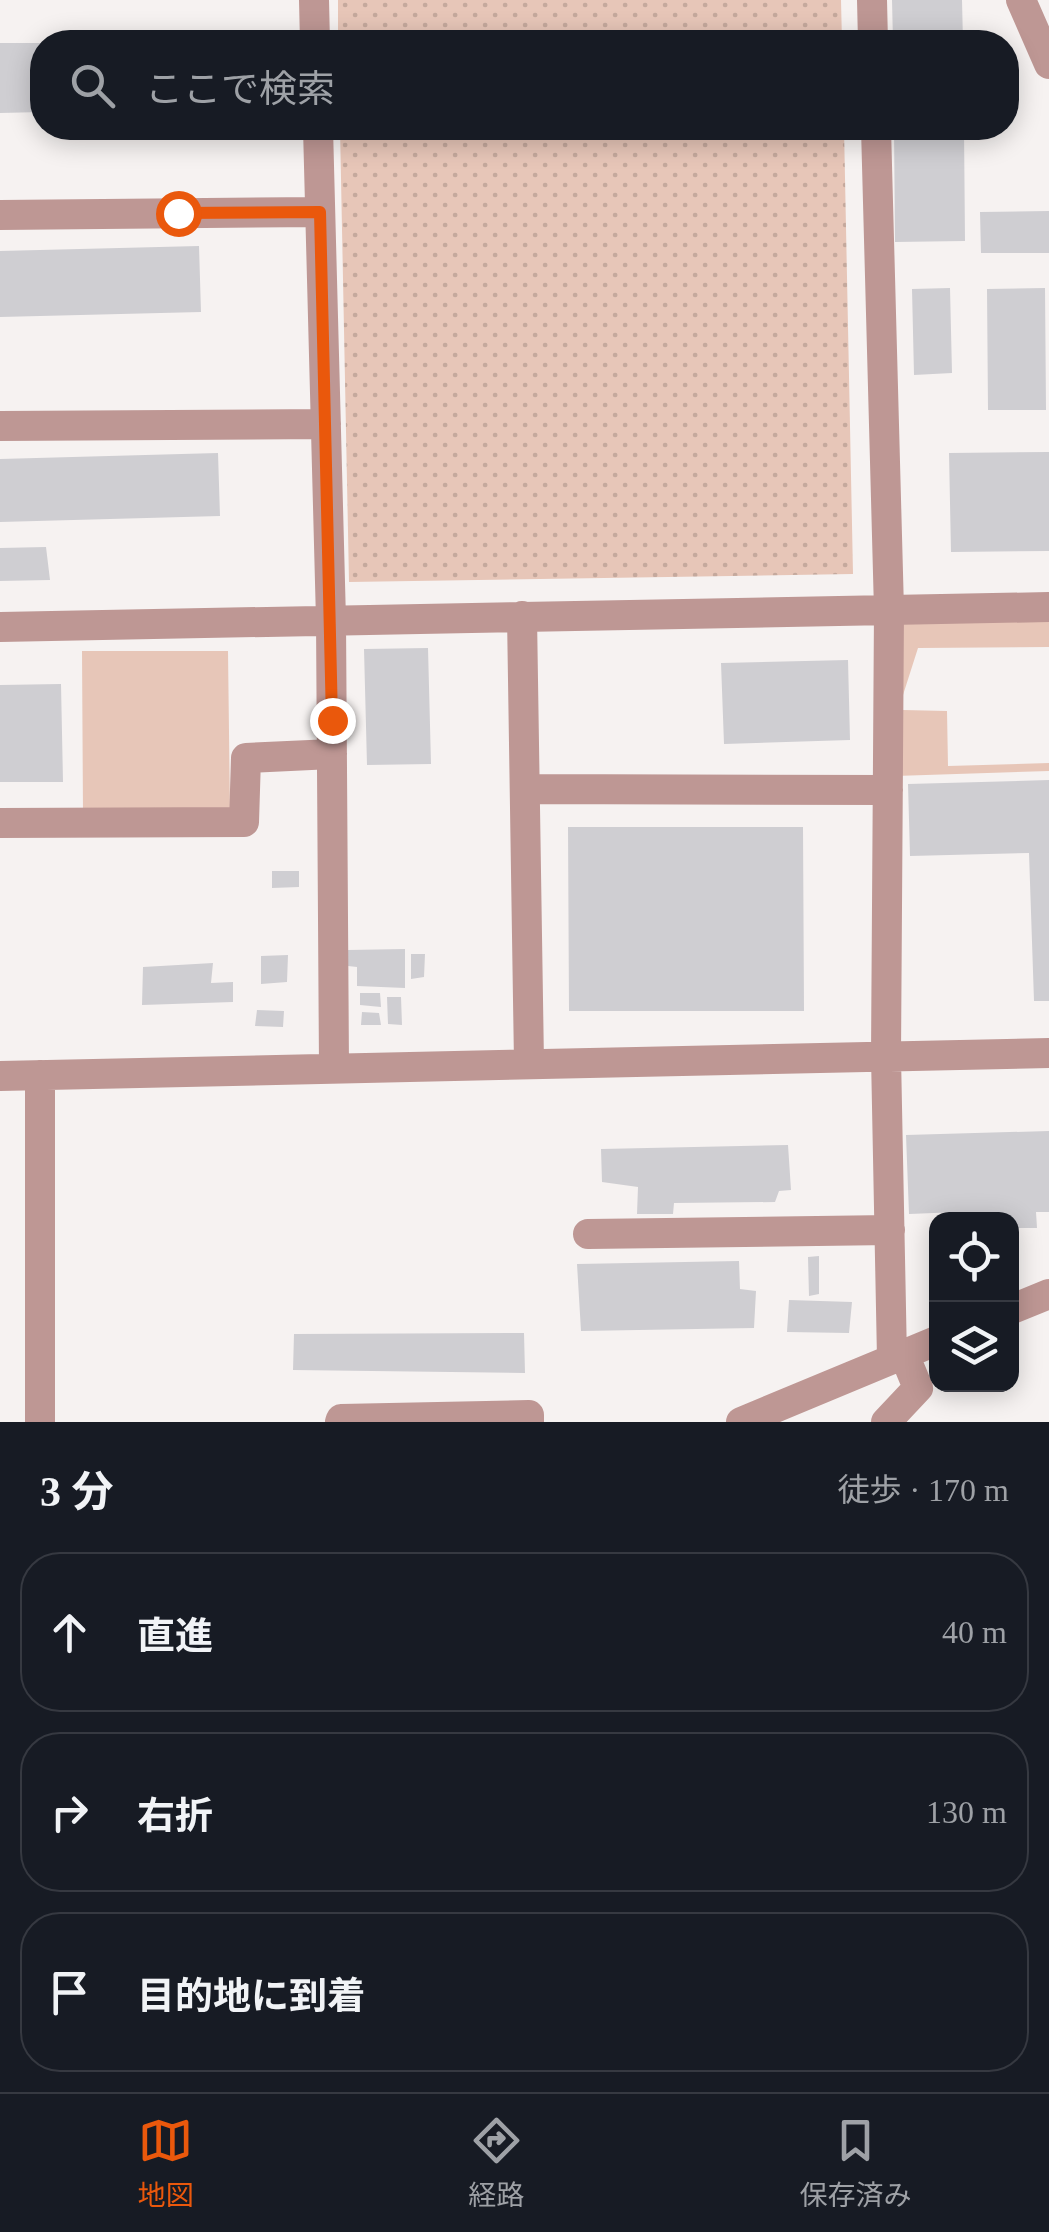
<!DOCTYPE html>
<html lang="ja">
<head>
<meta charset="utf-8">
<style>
	:root { --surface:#171b24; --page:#20242c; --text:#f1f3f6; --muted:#9ea1a6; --line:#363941; --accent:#ea580c }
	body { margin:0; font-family:"Times New Roman","Noto Sans JP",serif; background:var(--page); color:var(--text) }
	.controls { position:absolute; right:30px; bottom:30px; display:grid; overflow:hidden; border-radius:20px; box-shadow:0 5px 25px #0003 }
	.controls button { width:90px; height:90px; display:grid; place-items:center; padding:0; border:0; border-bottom:2px solid var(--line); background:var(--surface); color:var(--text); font:50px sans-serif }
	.stop { position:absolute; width:30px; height:30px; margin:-22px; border:8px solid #ea580c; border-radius:50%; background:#fff }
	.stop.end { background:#ea580c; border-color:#fff; box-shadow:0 2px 10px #0008 }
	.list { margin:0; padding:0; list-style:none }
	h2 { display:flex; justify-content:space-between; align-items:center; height:130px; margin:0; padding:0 40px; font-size:42px }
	h2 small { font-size:32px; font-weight:400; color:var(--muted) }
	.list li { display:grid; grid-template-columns:65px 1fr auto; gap:30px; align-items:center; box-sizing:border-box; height:160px; margin:0 20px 20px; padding:0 20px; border:2px solid var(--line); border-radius:40px }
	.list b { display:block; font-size:38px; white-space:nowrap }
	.list em { font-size:32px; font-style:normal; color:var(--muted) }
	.icon { flex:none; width:55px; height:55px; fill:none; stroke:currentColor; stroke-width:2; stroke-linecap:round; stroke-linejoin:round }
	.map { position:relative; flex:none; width:1049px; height:1422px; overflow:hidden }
	.search { position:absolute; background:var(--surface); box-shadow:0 5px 25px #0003; left:30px; right:30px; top:30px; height:110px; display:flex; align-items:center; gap:25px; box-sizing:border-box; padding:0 35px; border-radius:40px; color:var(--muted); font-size:38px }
	.sheet { height:670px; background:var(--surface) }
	nav { display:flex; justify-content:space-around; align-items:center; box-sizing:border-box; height:140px; border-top:2px solid var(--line); background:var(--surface); font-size:28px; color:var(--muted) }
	nav a { display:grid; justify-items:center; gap:5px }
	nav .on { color:var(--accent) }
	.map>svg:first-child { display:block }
	.green { fill:#e7c6b8 }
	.park { fill:url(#park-dots) }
	.building { fill:#cfced2 }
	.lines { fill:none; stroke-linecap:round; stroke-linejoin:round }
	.minor { stroke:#be9794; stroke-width:30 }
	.route { stroke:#ea580c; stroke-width:12 }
</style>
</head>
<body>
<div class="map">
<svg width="1049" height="1422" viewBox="0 0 1049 1422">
	<defs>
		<pattern id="park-dots" width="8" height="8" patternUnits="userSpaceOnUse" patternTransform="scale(2.5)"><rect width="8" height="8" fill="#e7c6b8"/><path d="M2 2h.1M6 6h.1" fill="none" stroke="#c5a99d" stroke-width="1.8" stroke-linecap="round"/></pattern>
	</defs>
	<rect width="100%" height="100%" fill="#f6f2f1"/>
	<path class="green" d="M1049 618V647L918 648 903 695V710L947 711 948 766 1049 763V771L895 776 901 619Z
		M82 651H228L230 813 83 814Z"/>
	<path class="park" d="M338 0H841L842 42H338Z
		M340 128H844L853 574 349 582Z"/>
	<path class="building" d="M892 0H962L963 42H893Z
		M0 43H42V112L0 113Z
		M894 128H964L965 241 895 242Z
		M1049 211V253H981L980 212Z
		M199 246 201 312 0 317V251Z
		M950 288 952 373 914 375 912 289Z
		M1045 288 1046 410H988L987 289Z
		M1049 452V551L951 552 949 453Z
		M218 453 220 516 0 522V459Z
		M46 547 50 580 0 581V548Z
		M428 648 431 764 367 765 364 649Z
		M848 660 850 740 724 744 721 663Z
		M61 684 63 782H0V685Z
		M1049 780V1001H1034L1029 853 910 856 908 784Z
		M568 827H803L804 1011H569Z
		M272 871H299V887L272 888Z
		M405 949V988L357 986V967L348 966V950Z
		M411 954H425L424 977 411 979Z
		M288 955 287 982 261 984V956Z
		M213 963 211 983 233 982V1002L142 1005 143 967Z
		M360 993H380L381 1007 360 1005Z
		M387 997H401L402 1025 388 1024Z
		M257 1010 284 1011 283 1027 255 1026Z
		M362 1012 379 1013 381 1025H361Z
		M1049 1131V1212H1036L1037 1228H1012V1220H959V1212L909 1214 906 1135Z
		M788 1145 791 1190 779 1191 775 1202 674 1203 673 1214H637L638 1187 602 1182 601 1149Z
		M819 1256V1294L809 1296 808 1257Z
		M739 1261 740 1289 756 1291 754 1328 581 1331 577 1264Z
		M789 1300 852 1302 849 1333 787 1332Z
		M524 1333 525 1373 293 1370 294 1334Z"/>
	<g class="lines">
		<path class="minor" d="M314 0 315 42
			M872 0 873 42
			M1021 0 1049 64
			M318 128 331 620 334 1067
			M876 128 889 610 886 1056 892 1359
			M0 215 320 212
			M0 426 326 424
			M522 616 529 1063
			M0 627 1049 607
			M525 789 888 790
			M0 823 244 822 246 758 332 754
			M0 1076 1049 1053
			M588 1234 890 1230
			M1012 1309 1049 1294
			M40 1422V1075
			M340 1422 341 1419 529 1415V1422
			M741 1422 936 1341
			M886 1422 918 1388 904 1354"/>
	</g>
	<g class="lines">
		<path class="route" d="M178 213 320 212 332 720"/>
	</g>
</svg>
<div class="controls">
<button><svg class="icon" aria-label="locate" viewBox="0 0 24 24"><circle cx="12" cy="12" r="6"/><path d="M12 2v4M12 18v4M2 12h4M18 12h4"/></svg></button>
<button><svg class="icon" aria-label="layers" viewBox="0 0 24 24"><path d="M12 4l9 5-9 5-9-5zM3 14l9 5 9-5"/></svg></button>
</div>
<div class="stop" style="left:178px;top:213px"></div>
<div class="stop end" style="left:332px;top:720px"></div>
<div class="search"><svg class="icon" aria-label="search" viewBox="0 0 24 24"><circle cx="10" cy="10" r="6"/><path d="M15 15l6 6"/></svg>ここで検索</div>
</div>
<section class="sheet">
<h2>3 分<small>徒歩 · 170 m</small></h2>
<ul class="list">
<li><svg class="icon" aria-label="ahead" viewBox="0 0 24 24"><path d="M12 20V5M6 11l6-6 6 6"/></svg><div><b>直進</b></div><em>40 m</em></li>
<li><svg class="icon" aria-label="right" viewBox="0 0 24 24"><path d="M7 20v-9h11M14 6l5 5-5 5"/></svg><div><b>右折</b></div><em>130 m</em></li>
<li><svg class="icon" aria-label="arrive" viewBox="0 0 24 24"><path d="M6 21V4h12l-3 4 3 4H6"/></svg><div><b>目的地に到着</b></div></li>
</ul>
</section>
<nav>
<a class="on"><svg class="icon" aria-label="map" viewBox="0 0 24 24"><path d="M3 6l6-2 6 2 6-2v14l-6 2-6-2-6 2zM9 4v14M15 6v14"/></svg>地図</a>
<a><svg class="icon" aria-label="directions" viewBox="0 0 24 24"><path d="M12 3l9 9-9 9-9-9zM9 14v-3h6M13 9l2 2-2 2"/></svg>経路</a>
<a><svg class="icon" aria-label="saved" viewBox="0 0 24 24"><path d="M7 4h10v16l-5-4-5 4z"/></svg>保存済み</a>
</nav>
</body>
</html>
